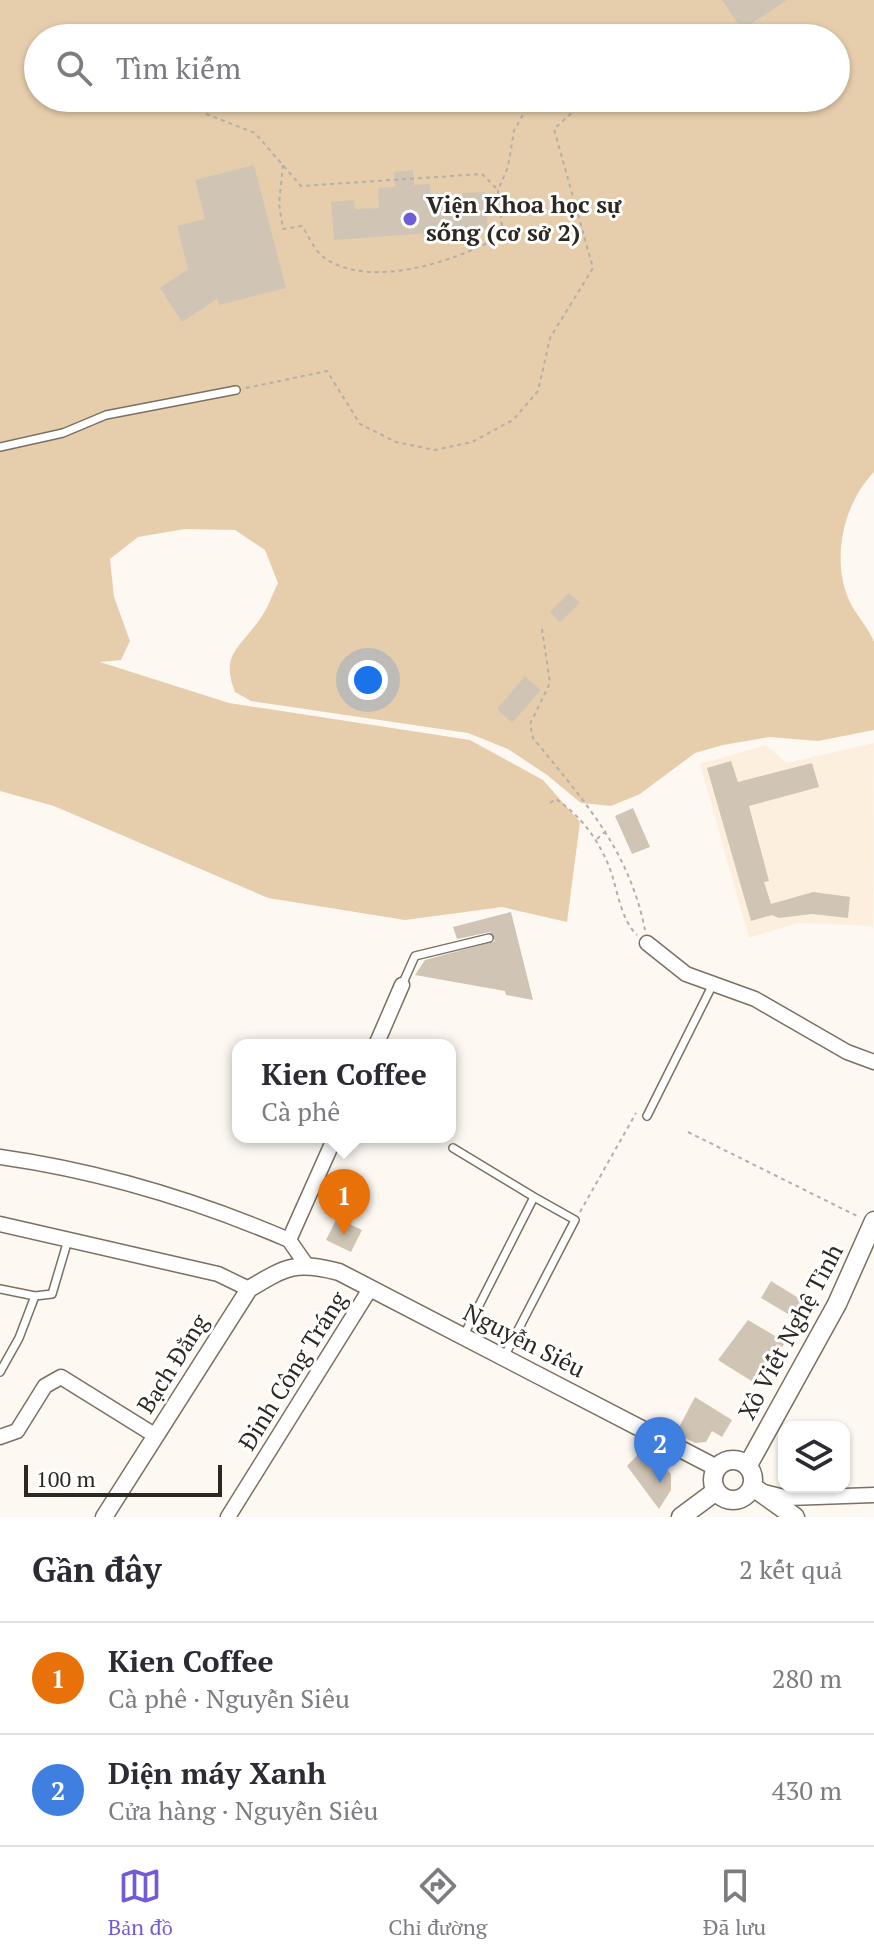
<!DOCTYPE html>
<html lang="vi">
<head>
<meta charset="utf-8">
<style>
	:root { --surface:#fff; --page:#f2f2f3; --text:#2b2b33; --muted:#7c7c81; --line:#e1e1e2; --accent:#6f5dd7 }
	body { margin:0; font-family:"PT Serif",serif; background:var(--page); color:var(--text) }
	.controls { position:absolute; right:24px; bottom:24px; display:grid; overflow:hidden; border-radius:16px; box-shadow:0 2px 6px #0004 }
	.controls button { width:72px; height:72px; display:grid; place-items:center; padding:0; border:0; border-bottom:2px solid var(--line); background:var(--surface); color:var(--text); font:40px sans-serif }
	.scale { position:absolute; left:24px; bottom:20px; width:198px; box-sizing:border-box; padding-left:8px; border:4px solid #2d2922; border-top:0; font-size:22px; line-height:28px; white-space:nowrap; color:#2d2922; -webkit-text-stroke:6px #fff; paint-order:stroke }
	.you { position:absolute; left:368px; top:680px; width:28px; height:28px; margin:-20px; border:6px solid #fff; border-radius:50%; background:#1a73e8; box-shadow:0 0 0 12px #1a73e833 }
	.badge { display:grid; place-items:center; width:52px; height:52px; border-radius:50%; background:var(--accent); color:#fff; font-size:26px; font-weight:700 }
	.pin { position:absolute; translate:-50% -66px; filter:drop-shadow(0 2px 4px #0008) }
	.pin::after { content:''; position:absolute; top:42px; width:28px; height:24px; background:inherit; clip-path:polygon(0 0,100% 0,50% 100%) }
	.popup { position:absolute; left:232px; top:1039px; width:224px; height:104px; box-sizing:border-box; display:grid; place-content:center; border-radius:16px; background:var(--surface); filter:drop-shadow(0 2px 6px #0005); font-size:26px; white-space:nowrap; color:var(--muted) }
	.popup b { font-size:30px; color:var(--text) }
	.popup::after { content:''; position:absolute; left:50%; top:100%; margin-left:-16px; border:16px solid transparent; border-top-color:var(--surface) }
	.list { margin:0; padding:0; list-style:none }
	h2 { display:flex; justify-content:space-between; align-items:center; height:104px; margin:0; padding:0 32px; font-size:34px }
	h2 small { font-size:26px; font-weight:400; color:var(--muted) }
	.list li { display:grid; grid-template-columns:52px 1fr auto; gap:24px; align-items:center; box-sizing:border-box; height:112px; padding:0 32px; border-top:2px solid var(--line) }
	.list b { display:block; font-size:30px; white-space:nowrap }
	.list p { margin:0; font-size:26px; white-space:nowrap; color:var(--muted) }
	.list em { font-size:26px; font-style:normal; color:var(--muted) }
	.icon { flex:none; width:44px; height:44px; fill:none; stroke:currentColor; stroke-width:2; stroke-linecap:round; stroke-linejoin:round }
	.map { position:relative; flex:none; width:874px; height:1517px; overflow:hidden }
	.search { position:absolute; background:var(--surface); box-shadow:0 2px 6px #0004; left:24px; right:24px; top:24px; height:88px; display:flex; align-items:center; gap:20px; box-sizing:border-box; padding:0 28px; border-radius:44px; color:var(--muted); font-size:30px }
	.sheet { height:328px; background:var(--surface) }
	nav { display:flex; justify-content:space-around; align-items:center; box-sizing:border-box; height:112px; border-top:2px solid var(--line); background:var(--surface); font-size:22px; color:var(--muted) }
	nav a { display:grid; justify-items:center; gap:4px }
	nav .on { color:var(--accent) }
	.map>svg:first-child { display:block }
	.built { fill:#fdefdd }
	.green { fill:#e6ceac; fill-rule:evenodd }
	.building { fill:#d0c5b4 }
	.lines { fill:none; stroke-linecap:round; stroke-linejoin:round }
	.service-casing { stroke:#7b7061; stroke-width:10 }
	.minor-casing { stroke:#7b7061; stroke-width:17 }
	.tertiary-casing { stroke:#7b7061; stroke-width:19 }
	.secondary-casing { stroke:#7b7061; stroke-width:21 }
	.path { stroke:#b4afa9; stroke-width:2; stroke-dasharray:4 4; stroke-linecap:butt }
	.service { stroke:#fff; stroke-width:7 }
	.minor { stroke:#fff; stroke-width:14 }
	.tertiary { stroke:#fff; stroke-width:16 }
	.secondary { stroke:#fff; stroke-width:18 }
	.poi-dot { fill:#6f5dd7; stroke:#fff; stroke-width:3 }
	.labels { text-anchor:middle; stroke-width:6; stroke-linejoin:round; paint-order:stroke }
	.poi-label { font-size:24px; font-weight:bold; fill:#2d2922; stroke:#fff; text-anchor:start }
	.street-label { font-size:24px; fill:#2d2922; stroke:#fff }
</style>
</head>
<body>
<div class="map">
<svg width="874" height="1517" viewBox="0 0 874 1517">
	<rect width="100%" height="100%" fill="#fdf8f2"/>
	<path class="built" d="M874 743 873 926 797 923 749 938 700 764 766 745 786 763Z"/>
	<path class="green" d="M0 0H874V472C843 504 831 559 849 600 855 614 869 628 874 642 874 658 874 711 874 730L818 741 770 737 723 745 695 753 640 794 611 806 581 803 547 775 508 749 468 733 251 701 235 692C220 654 240 648 260 619 268 608 272 595 278 583L265 550 235 530 185 529 138 537 110 559 114 597 130 641 121 660 100 662 229 703 470 740 543 780 580 822 567 922 502 907 405 920 268 898 54 806 0 791ZM38 38H836V98H38Z"/>
	<path class="building" d="M722 0H787L742 30Z
		M254 165 286 288 219 305 217 299 182 322 160 288 188 269 177 226 205 219 195 180Z
		M413 170 414 185 430 184 431 204 462 202V193L485 192 488 229 334 240 331 202 354 200 355 209 379 208 378 188 395 187 394 172Z
		M569 593 580 603 560 622 550 612Z
		M525 676 541 690 512 723 497 709Z
		M731 761 738 782 812 763 819 787 749 806 769 881 764 882 771 904 813 892 850 897 848 918 812 914 779 918 772 915 751 921 707 768Z
		M633 808 650 847 632 854 615 816Z
		M511 912 533 1000 506 995 505 991 415 975 425 960 495 941 490 932 457 939 453 927Z
		M337 1218 362 1230 351 1252 326 1240Z
		M771 1281 808 1304 798 1320 761 1298Z
		M748 1320 785 1342 761 1387 718 1360Z
		M695 1397 732 1420 722 1437 712 1431 706 1442 695 1443 676 1433Z
		M644 1448 671 1474V1490L659 1509 627 1466Z"/>
	<g class="lines">
		<g class="service-casing">
			<path id="service" d="M0 447 63 433 106 415 236 390
				M402 985 415 956 489 938
				M647 1116 712 986
				M453 1148 534 1197
				M0 1289 35 1296
				M464 1335 534 1197 575 1220 504 1357
				M0 1372 19 1338 35 1296 52 1294 68 1240"/>
		</g>
		<g class="minor-casing">
			<path id="minor" d="M647 943 686 974 755 999 847 1052 874 1062
				M376 1045 402 985
				M0 1157C99 1171 198 1201 289 1240
				M0 1224 218 1274 249 1289
				M289 1240 335 1137
				M289 1240 305 1263
				M0 1437 17 1431 45 1386 61 1377 156 1436
				M764 1492 788 1498 874 1495
				M228 1517 370 1289"/>
		</g>
		<g class="tertiary-casing">
			<path id="tertiary" d="M104 1517 249 1289C287 1266 296 1261 339 1272L717 1468"/>
		</g>
		<g class="secondary-casing">
			<path id="secondary" d="M713 1480a20 20 0 1 1 40 0a20 20 0 1 1-40 0Z
				M748 1465 837 1304 874 1221
				M753 1487 795 1517
				M681 1517 716 1491"/>
		</g>
		<path class="path" d="M206 114 255 133 301 186 482 174 497 189
			M283 165 279 204 283 229 302 226C308 235 314 249 322 256 368 292 459 260 503 235L498 190 508 167 514 131 526 109
			M246 388 327 371 360 424 396 442 435 450 472 442 513 420 538 391 550 338 593 268 554 129 575 110 640 98
			M542 629 550 683 530 724 533 738C583 800 629 849 645 930
			M550 803 556 799C584 818 603 846 613 878 618 896 623 922 637 935
			M597 839 607 830
			M688 1132 859 1217
			M580 1212 636 1113"/>
		<use href="#service" class="service"/>
		<use href="#minor" class="minor"/>
		<use href="#tertiary" class="tertiary"/>
		<use href="#secondary" class="secondary"/>
	</g>
	<circle class="poi-dot" cx="410" cy="219" r="8"/>
	<g class="labels">
		<g class="poi-label">
			<text x="426" y="213">Viện Khoa học sự<tspan x="426" dy="28">sống (cơ sở 2)</tspan></text>
		</g>
		<g class="street-label">
			<text transform="translate(791 1332) rotate(-62)" y="8">Xô Viết Nghệ Tỉnh</text>
			<text transform="translate(524 1341) rotate(27)" y="8">Nguyễn Siêu</text>
			<text transform="translate(173 1364) rotate(-58)" y="8">Bạch Đằng</text>
			<text transform="translate(293 1371) rotate(-58)" y="8">Đinh Công Tráng</text>
		</g>
	</g>
</svg>
<div class="controls">
<button><svg class="icon" aria-label="layers" viewBox="0 0 24 24"><path d="M12 4l9 5-9 5-9-5zM3 14l9 5 9-5"/></svg></button>
</div>
<div class="scale">100 m</div>
<div class="you"></div>
<div class="pin badge" style="left:344px;top:1235px;background:#e8710a">1</div>
<div class="popup"><b>Kien Coffee</b>Cà phê</div>
<div class="pin badge" style="left:660px;top:1483px;background:#3f7fe0">2</div>
<div class="search"><svg class="icon" aria-label="search" viewBox="0 0 24 24"><circle cx="10" cy="10" r="6"/><path d="M15 15l6 6"/></svg>Tìm kiếm</div>
</div>
<section class="sheet">
<h2>Gần đây<small>2 kết quả</small></h2>
<ul class="list">
<li><span class="badge" style="background:#e8710a">1</span><div><b>Kien Coffee</b><p>Cà phê · Nguyễn Siêu</p></div><em>280 m</em></li>
<li><span class="badge" style="background:#3f7fe0">2</span><div><b>Diện máy Xanh</b><p>Cửa hàng · Nguyễn Siêu</p></div><em>430 m</em></li>
</ul>
</section>
<nav>
<a class="on"><svg class="icon" aria-label="map" viewBox="0 0 24 24"><path d="M3 6l6-2 6 2 6-2v14l-6 2-6-2-6 2zM9 4v14M15 6v14"/></svg>Bản đồ</a>
<a><svg class="icon" aria-label="directions" viewBox="0 0 24 24"><path d="M12 3l9 9-9 9-9-9zM9 14v-3h6M13 9l2 2-2 2"/></svg>Chỉ đường</a>
<a><svg class="icon" aria-label="saved" viewBox="0 0 24 24"><path d="M7 4h10v16l-5-4-5 4z"/></svg>Đã lưu</a>
</nav>
</body>
</html>
